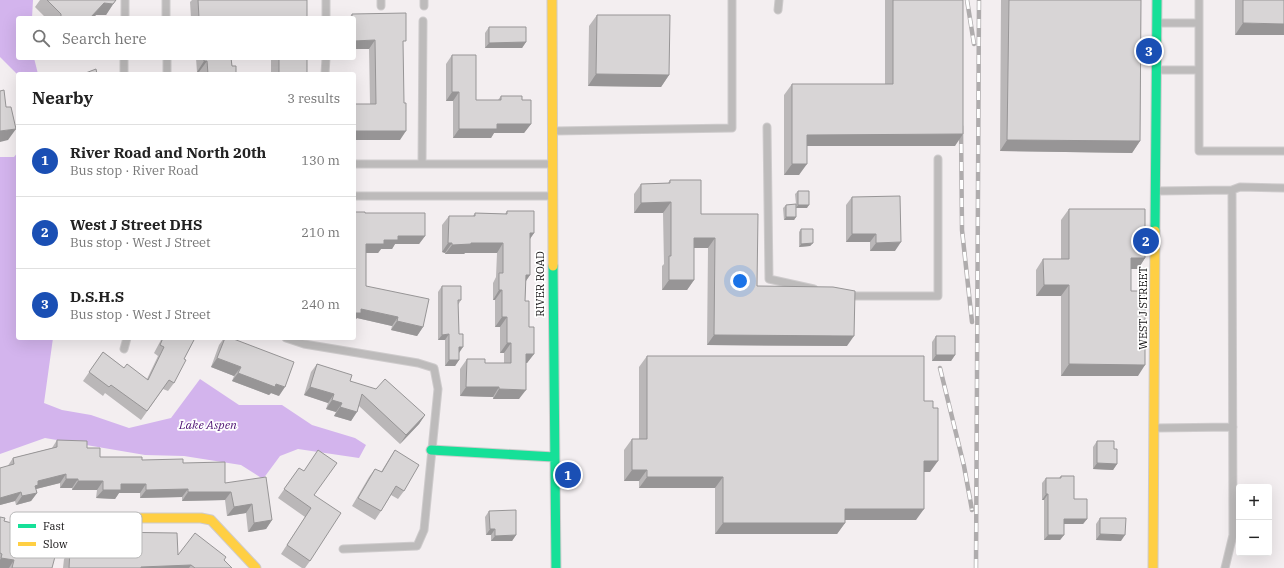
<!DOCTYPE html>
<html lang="en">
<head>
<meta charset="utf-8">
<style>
	:root { --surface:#fff; --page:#f2f2f2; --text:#222; --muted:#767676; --line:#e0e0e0; --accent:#7c3aed }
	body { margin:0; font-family:"IBM Plex Serif",serif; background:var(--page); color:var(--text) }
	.controls { position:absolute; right:12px; bottom:12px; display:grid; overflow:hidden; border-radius:4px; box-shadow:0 4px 16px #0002 }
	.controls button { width:36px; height:36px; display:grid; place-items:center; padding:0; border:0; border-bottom:1px solid var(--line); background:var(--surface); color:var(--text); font:20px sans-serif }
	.you { position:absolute; left:740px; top:281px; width:14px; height:14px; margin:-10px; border:3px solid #fff; border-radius:50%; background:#1a73e8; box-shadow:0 0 0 6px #1a73e833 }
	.badge { display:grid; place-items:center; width:26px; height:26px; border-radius:50%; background:var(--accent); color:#fff; font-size:13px; font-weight:700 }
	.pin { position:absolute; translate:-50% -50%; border:2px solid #fff; box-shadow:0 1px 4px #0006 }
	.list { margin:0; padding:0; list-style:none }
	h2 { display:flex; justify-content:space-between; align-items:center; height:52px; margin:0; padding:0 16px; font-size:17px }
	h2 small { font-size:13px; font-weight:400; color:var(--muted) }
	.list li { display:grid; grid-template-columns:26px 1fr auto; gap:12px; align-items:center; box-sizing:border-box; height:72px; padding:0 16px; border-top:1px solid var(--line) }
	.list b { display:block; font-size:15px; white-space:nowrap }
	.list p { margin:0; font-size:13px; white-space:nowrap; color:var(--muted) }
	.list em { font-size:13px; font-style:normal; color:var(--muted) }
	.icon { flex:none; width:22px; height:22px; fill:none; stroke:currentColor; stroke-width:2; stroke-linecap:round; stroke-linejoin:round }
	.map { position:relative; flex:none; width:1284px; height:568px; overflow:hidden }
	.search { position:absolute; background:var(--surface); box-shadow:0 4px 16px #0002; left:16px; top:16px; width:340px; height:44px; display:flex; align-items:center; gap:10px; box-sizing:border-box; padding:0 14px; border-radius:4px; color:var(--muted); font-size:15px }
	.panel { position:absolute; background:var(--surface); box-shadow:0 4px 16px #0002; left:16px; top:72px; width:340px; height:268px; border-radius:4px }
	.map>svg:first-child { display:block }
	.water { fill:#d3b4ed }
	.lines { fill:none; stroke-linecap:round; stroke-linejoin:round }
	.lane-casing { stroke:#cecbcc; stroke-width:9 }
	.fast-casing { stroke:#cecbcc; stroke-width:11 }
	.slow-casing { stroke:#cecbcc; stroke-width:11 }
	.lane { stroke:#bdbbbb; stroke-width:7 }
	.fast { stroke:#16e098; stroke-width:9 }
	.slow { stroke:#ffcf43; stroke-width:9 }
	.rail-casing { stroke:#afacad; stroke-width:4.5 }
	.rail { stroke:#fff; stroke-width:3; stroke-dasharray:9; stroke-linecap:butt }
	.wall { fill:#bab7b8 }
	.shaded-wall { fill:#979596 }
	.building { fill:#d8d5d6; stroke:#979596 }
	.labels { text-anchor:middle; stroke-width:3.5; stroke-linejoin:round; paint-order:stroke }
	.street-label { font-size:11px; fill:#100e0f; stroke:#fff }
	.water-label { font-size:12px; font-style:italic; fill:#4e1474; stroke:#fff }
	.key { fill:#fff; stroke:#b7b7b7; stroke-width:1 }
	.key-label { font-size:11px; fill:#100e0f }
</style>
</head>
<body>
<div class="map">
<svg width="1284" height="568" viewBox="0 0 1284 568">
	<rect width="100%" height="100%" fill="#f3eef0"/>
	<path class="water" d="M0 0H33L32 18H18V58H34L38 74H18V75L0 57Z
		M18 152V338H53L44 403 62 410 91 415 129 428 171 418 200 379 239 405H282L312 425 355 438 366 445 359 458 298 449 280 456 263 479 241 465 184 456 145 455 45 438 0 454V157H14Z"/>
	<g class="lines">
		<g class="lane-casing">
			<path id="lane" d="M166 0V18
				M381 0V6
				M424 0V6
				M1199 0V151H1284
				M778 10 779 0
				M125 18V0
				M326 18V0
				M1159 23H1199
				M167 58V74
				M1159 70H1199
				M124 74V58
				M325 74 326 58
				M767 127 769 279 814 289
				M554 131 732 128V0
				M354 164H549
				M422 164 423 21
				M1232 190 1240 187 1284 188
				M1157 191 1232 190 1233 535 1225 568
				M354 196H549
				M845 296H938V159
				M286 338 304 344 418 363 434 368 438 389 424 530 417 546 343 549
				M124 349 127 338
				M1156 428 1233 427"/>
		</g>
		<g class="fast-casing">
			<path id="fast" d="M1155 231 1157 0
				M553 266 556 568
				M431 450 554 457"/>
		</g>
		<g class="slow-casing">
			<path id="slow" d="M552 0 553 266
				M61 518H201L211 520 256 568
				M1153 568 1155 231"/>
		</g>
		<use href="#lane" class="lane"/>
		<use href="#fast" class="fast"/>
		<use href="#slow" class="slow"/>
		<g class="rail-casing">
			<path id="rail" d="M967 0 974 44
				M961 126 962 230 972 322
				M940 368 964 466 972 510
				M976 568 979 0"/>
		</g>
		<use href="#rail" class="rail"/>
	</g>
	<path class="wall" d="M40 0H116L106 15H96L93 18H46L35 7Z
		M192 0H307V18H191L190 2Z
		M885 0H963L955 146H807L799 175H784V95L792 84H885Z
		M1001 0H1141L1140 141 1132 153 1000 151Z
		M1235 0H1284L1235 35Z
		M352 14 403 44 400 140 370 104 369 49H354V18H349Z
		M597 15 669 75 661 87 588 86 589 26Z
		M489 27 526 42 522 48H485V33Z
		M452 55 476 100H498L501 96 522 100 531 124 524 133H494L491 138H453V101H446V64Z
		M196 58H231L232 66 236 74H199V72H197Z
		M244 58H307V74H271V60H244Z
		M670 180 701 214 757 286 847 346 707 345 708 248H694V280L687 290H662V266L664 264 663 213H634V194L641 184 668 183Z
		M798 191 807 208H796V217L794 220H784L783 208 786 205 796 204 795 194Z
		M852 197 895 251H870V242H846V205Z
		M1069 209 1145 258 1138 269H1131V291L1138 376H1061V296H1036V270L1043 259H1061V220Z
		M507 211 534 233 530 239V275L526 281 525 301 529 327 534 354 527 363H526L519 399H493V397L460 396V369L467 359 485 363H504V353H500V327H495V300H493V283L496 277 497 253H465L464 254H445V253L442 252V225L449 216H473L475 213 505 214Z
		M354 212 365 213 425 236 419 244H395L392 249H381L378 253H366V286L423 327 417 336 391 330 392 326 357 318 354 321Z
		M801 229 813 243 810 246 799 247V232Z
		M442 286 461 300 458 305 459 360 455 366H445V340H438V292Z
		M936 336 955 355 951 361H932V342Z
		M162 338H195L184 359 174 383 168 391 163 389 141 420 105 393 103 396 83 381 103 352 124 368 147 379 158 356 154 353Z
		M224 338H231L279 396 271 393 269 395 232 381 234 376 211 367 219 345Z
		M647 356 924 401 930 472H924L916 520H845V523L837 534H715V488H639V481H624V450L632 439H639V367Z
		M317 364 350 381 425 415 419 424 400 444 359 406 351 421 334 416 336 412 326 409 328 403 304 395 311 372Z
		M57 440 87 448 100 457 183 463 225 483 272 520 266 529 248 532 246 513 227 516 225 500 182 501V497L140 498V493H119L115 499 96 498 97 490H72V488H60V483L36 489 37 493 31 501 16 505 15 501 0 505V468L7 467 13 458 52 448Z
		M1097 441 1114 449 1117 464 1113 470 1093 469V447Z
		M395 450 404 491 398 499 391 495 381 511 375 520 352 506 369 477 375 469 381 472 389 459Z
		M299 468 304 471 314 495 310 561 305 568H302L281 554 305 517 278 498Z
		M1061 476 1074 499 1087 519 1083 524H1064V535L1060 540H1044V500H1042V483L1046 478H1059Z
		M489 511 516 535 512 541H491V535H486L485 517Z
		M0 517 4 521 33 535 41 545 52 568H0Z
		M1100 518 1121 541 1096 540V524Z
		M104 532 178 555 224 560 232 568H63L64 559 70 551H98V541Z"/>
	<path class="shaded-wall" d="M104 3 113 4 106 15H96L93 18H90Z
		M1243 23 1284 24V35H1235Z
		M375 40 369 49H354V41Z
		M526 42 522 48H485L489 43Z
		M245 58H273L271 60H244Z
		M204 61H207L199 72H197Z
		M596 74 669 75 661 87 588 86Z
		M452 92H459L453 101H446Z
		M497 124H531L524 133H494L491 138H453L459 129Z
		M16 129 8 140 0 142V131Z
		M354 131H406L400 140H354Z
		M963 134 955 146H799L807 135Z
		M1007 140 1140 141 1132 153 1000 151Z
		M792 164H807L799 175H784Z
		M671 202 663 213H634L641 203Z
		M798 205H809L807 208H796Z
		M786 217H796L794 220H784Z
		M530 233H534L527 243Z
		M852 234H876L870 242H846Z
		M398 236H425L419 244H395L392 249H381L378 253H360L366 244Z
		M694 238H715L708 248H687Z
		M901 242 895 251H870L876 243Z
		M448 243H452L445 253 442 252Z
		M471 243H503L497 253H465L464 254H445L452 245Z
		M813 243 810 246 799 247 801 244Z
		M1131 258H1145L1138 269H1123Z
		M526 275H530L523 285Z
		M669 280H694L687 290H662Z
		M1044 285H1069L1061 296H1036Z
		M499 290H502L495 300H493Z
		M361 309 398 317 392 326 357 318 354 321V313Z
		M502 317H507L500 327H495Z
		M397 321 423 327 417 336 391 330Z
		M449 334 445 340H438L442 335Z
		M714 335 854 336 847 346 707 345Z
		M507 343H511L504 353H500Z
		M459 347H463L459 353Z
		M526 354H534L527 363H519Z
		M936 355H955L951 361H932Z
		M217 358 241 367 234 376 211 367Z
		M449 360H459L455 366H445Z
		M1069 364 1145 365 1138 376H1061Z
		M238 373 276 384 285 387 279 396 271 393 269 395 232 381Z
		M310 387 334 394 328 403 304 395Z
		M466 387H499L493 397 460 396Z
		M499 389 526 390 519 399H493Z
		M332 400 342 403 336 412 326 409Z
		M340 407 357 412 351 421 334 416Z
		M425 415 419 424 400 444 406 435Z
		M924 461H938L930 472H916Z
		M1097 463 1117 464 1113 470 1093 469Z
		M632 470H647L639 481H624Z
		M66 474 60 483 36 489 29 494 38 481Z
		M647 477H723L715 488H639Z
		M66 479H78L72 488H60Z
		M78 481H103L97 490H72Z
		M121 484H146L140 493H119L115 499 96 498 103 490Z
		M188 489 182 497 140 498 146 490Z
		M21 492 15 501 0 505V498Z
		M188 492H231L225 500 182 501Z
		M37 493 31 501 16 505 22 496Z
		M1046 494H1048L1044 500H1042Z
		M252 504 246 513 227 516 234 507Z
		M845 509H924L916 520H837Z
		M1064 519H1087L1083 524H1060Z
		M272 520 266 529 248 532 254 523Z
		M723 523H845L837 534H715Z
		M490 529H495L491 535H486Z
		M1100 534 1125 535 1121 541 1096 540Z
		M516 535 512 541H491L495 536Z
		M1048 535H1064L1060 540H1044Z
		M1 558 14 560 9 568H0V560Z
		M191 565 189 568H140L141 567Z"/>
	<path class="building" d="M47 0H116L113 4 104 3 90 18H65V17H61V14Z
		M198 0H307V18H199Z
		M893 0H963V134L807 135V164H792V84H893Z
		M1009 0H1141L1140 141 1007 140Z
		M1243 0H1284V24L1243 23Z
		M406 13V41H403L404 103H406V131H354V104H376L375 40 354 41V18H352V14Z
		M597 15H670L669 75 596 74Z
		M489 27H526V42L489 43Z
		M452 55H476V100H501V96H522V100H531V124H497V129H459V92H452Z
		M204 58H231L232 66H236V74H208L207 61H204Z
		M279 58H307V74H279Z
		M96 69 97 74H83Z
		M4 90 6 107H11L16 129 0 131V91Z
		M670 180H701V214H758L757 286 833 287 855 291 854 336 714 335 715 238H694V280H669V256H671V202L641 203V184L670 183Z
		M798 191H809V205H798Z
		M900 196 901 242 876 243V234H852V197Z
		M796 204V217H786V205Z
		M1069 209H1145V258H1131V291H1145V365L1069 364V285H1044L1043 259H1069Z
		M507 211H534V233H530V275H526L525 301H529V327H534V354H526V390L499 389V387H466L467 359H485V363H511V343H507V317H502V290H499V273H503V243H471V244L452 245V243H448L449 216H475V213L507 214Z
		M354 212H365V213H425V236H398V240H384V244H366V286L429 299 423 327 397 321 398 317 361 309V313H354Z
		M801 229H813V243L801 244Z
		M442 286H461V300H458L459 334H463V347H459V360H449V334L442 335Z
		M936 336H955V355H936Z
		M163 338H195L184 359 186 360 174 383 169 380 147 411 111 385 109 387 89 372 103 352 124 368 127 364 148 380 164 347 160 345Z
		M225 338H231L294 362 285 387 276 384 275 387 238 373 241 367 217 358Z
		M647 356H924V401H933V408H938V461H924V509H845V523H723V477H647V470H632V439H647Z
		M317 364 352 375 350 381 376 389 385 379 425 415 406 435 362 394 357 412 340 407 342 403 332 400 334 394 310 387Z
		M57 440 87 441V448H100V457H142V460L183 459V463L225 462V483L266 477 272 520 254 523 252 504 234 507 231 492H188V489L146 490V484H121V490H103V481H78V479H66V474L38 481V485L35 486 37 493 22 496 21 492 0 498V468L14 464 13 458 57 447Z
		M1097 441H1114V449H1117V464L1097 463Z
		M318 450 337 463 314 495 341 513 310 561 287 545 311 508 284 489 299 468 304 471Z
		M395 450 419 465 404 491 396 486 381 511 358 498 375 469 382 472Z
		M1061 476H1074V499H1087V519H1064V535H1048V494H1046V478H1061Z
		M516 510V535L495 536V529H490L489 511Z
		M0 517 5 518 4 521 35 529 33 535 43 537 41 545 57 549 52 568H12L14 560 1 558 2 554 0 553Z
		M1100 518H1126L1125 535 1100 534Z
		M104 532 177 533 178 555 195 533 226 557 224 560 232 568H195L191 565 141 567V568H69L70 551H104Z"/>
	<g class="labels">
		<g class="street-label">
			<text transform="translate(540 284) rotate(-90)" y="4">RIVER ROAD</text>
			<text transform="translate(1143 308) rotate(-90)" y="4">WEST J STREET</text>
		</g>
		<g class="water-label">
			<text x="208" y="429">Lake Aspen</text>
		</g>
	</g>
	<rect x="10" y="512" width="132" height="46" rx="6" class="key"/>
	<rect x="18" y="524" width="18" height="4" fill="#16e098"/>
	<rect x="18" y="542" width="18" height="4" fill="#ffcf43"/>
	<g class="key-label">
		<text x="43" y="530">Fast</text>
		<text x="43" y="548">Slow</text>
	</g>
</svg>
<div class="controls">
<button>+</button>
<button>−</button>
</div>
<div class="you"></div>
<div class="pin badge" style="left:568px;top:475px;background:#1a4fb4">1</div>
<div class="pin badge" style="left:1146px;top:241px;background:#1a4fb4">2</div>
<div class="pin badge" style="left:1149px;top:51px;background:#1a4fb4">3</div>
<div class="search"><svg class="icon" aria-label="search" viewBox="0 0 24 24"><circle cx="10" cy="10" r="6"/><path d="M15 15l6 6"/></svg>Search here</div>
<section class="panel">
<h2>Nearby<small>3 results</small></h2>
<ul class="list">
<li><span class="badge" style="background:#1a4fb4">1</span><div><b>River Road and North 20th</b><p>Bus stop · River Road</p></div><em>130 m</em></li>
<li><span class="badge" style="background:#1a4fb4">2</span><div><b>West J Street DHS</b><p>Bus stop · West J Street</p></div><em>210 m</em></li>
<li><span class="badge" style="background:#1a4fb4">3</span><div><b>D.S.H.S</b><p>Bus stop · West J Street</p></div><em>240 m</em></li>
</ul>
</section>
</div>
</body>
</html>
